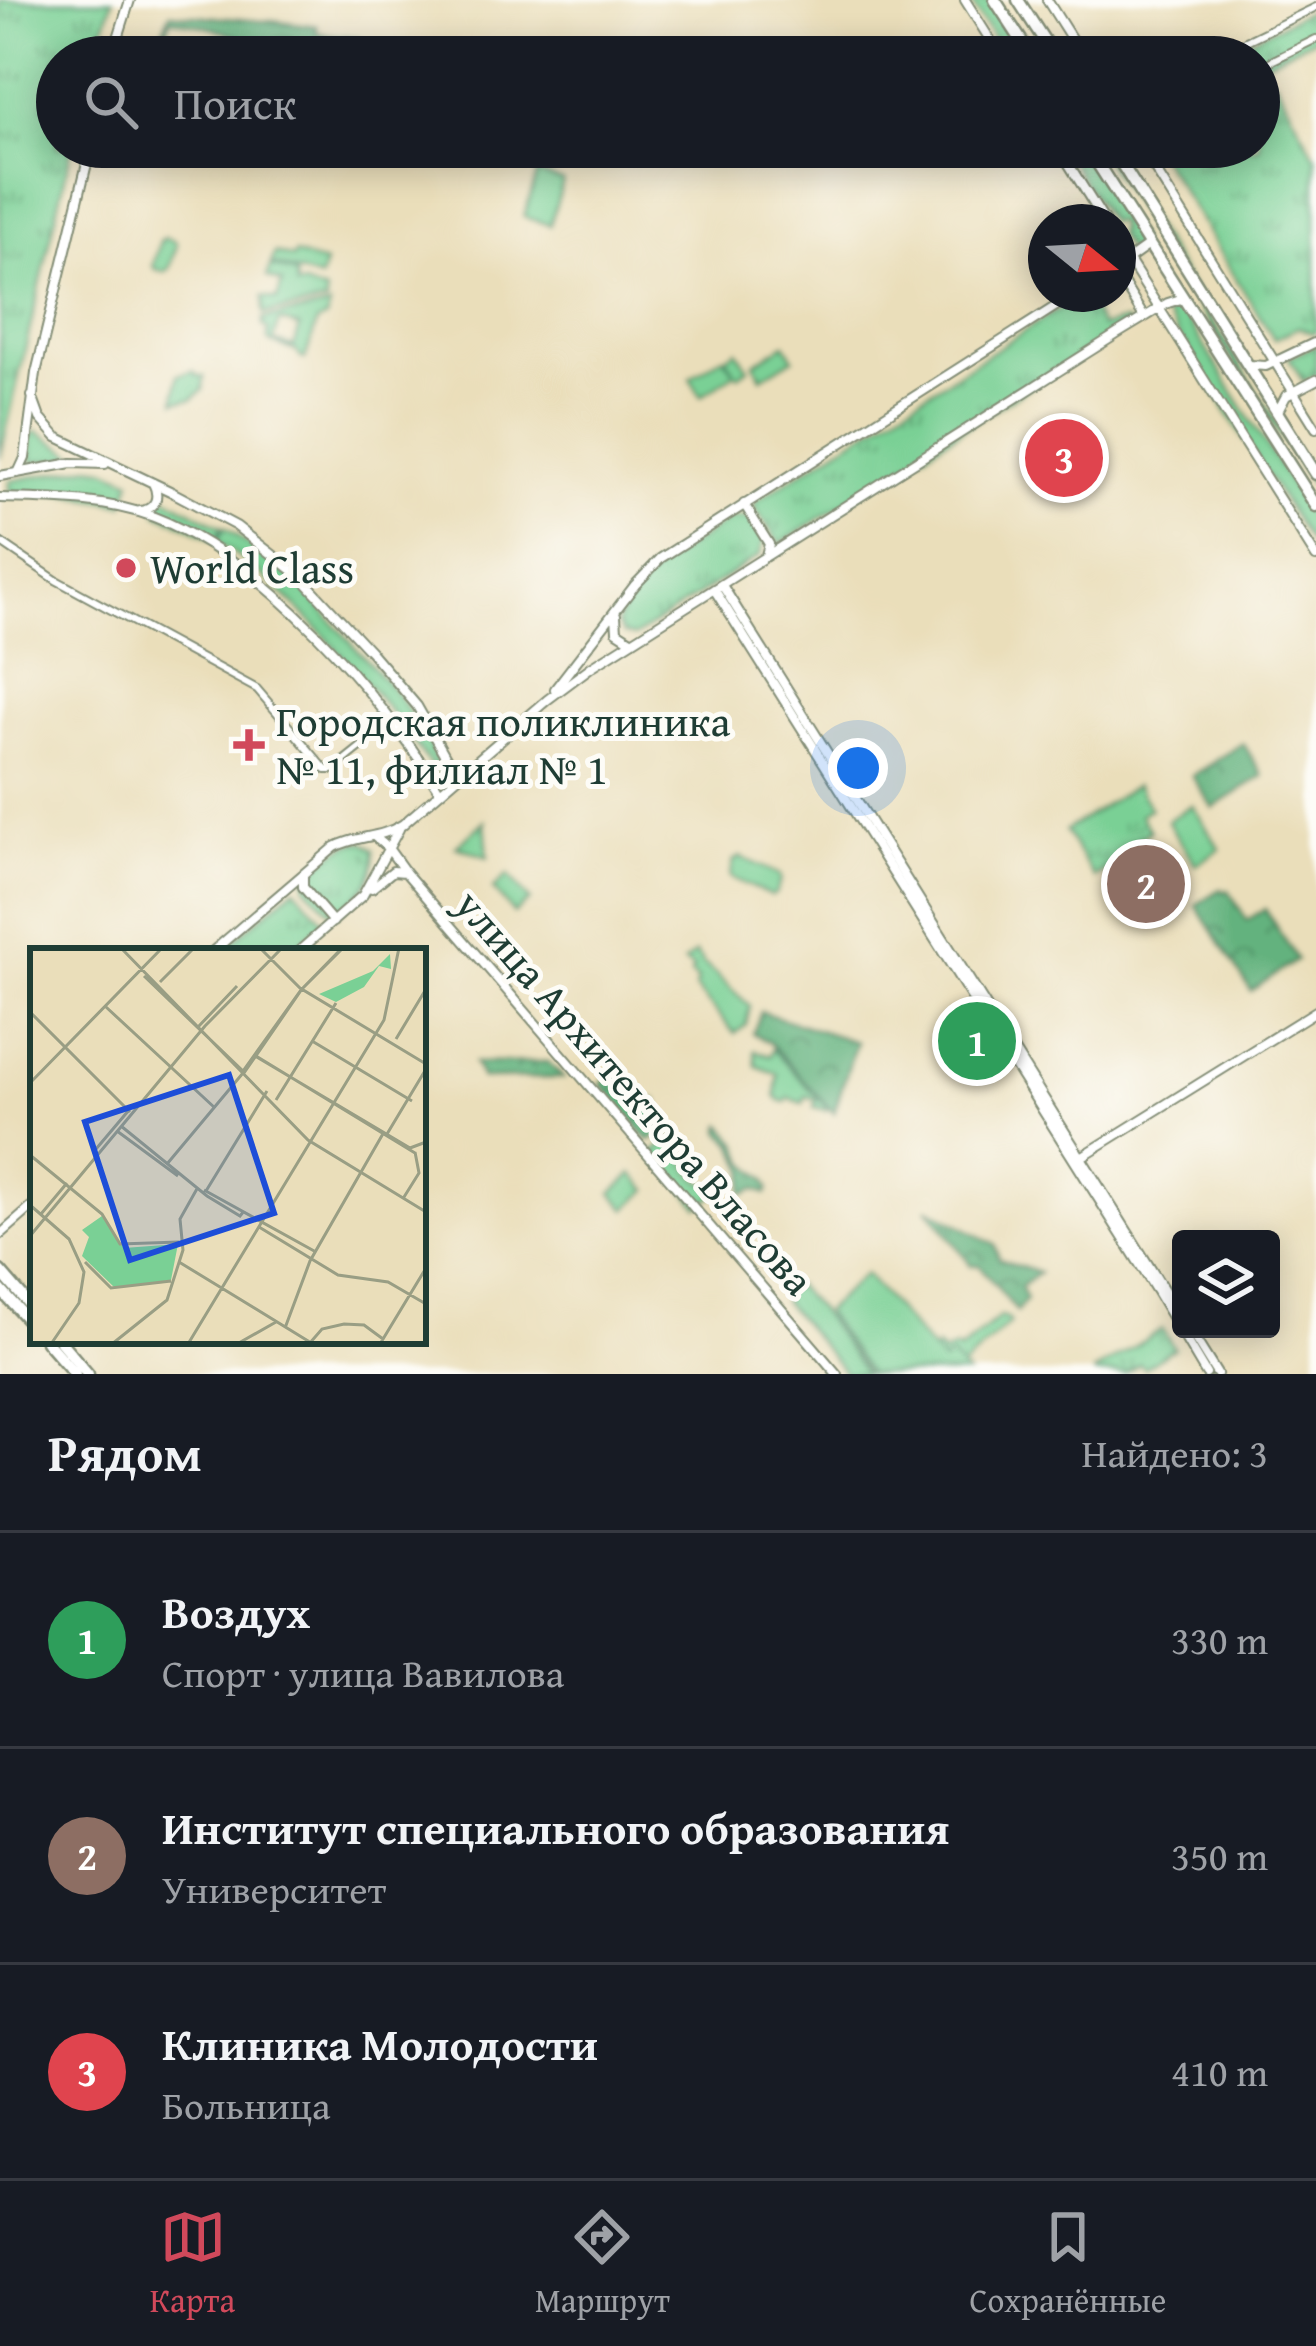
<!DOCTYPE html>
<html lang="ru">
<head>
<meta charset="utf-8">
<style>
	:root { --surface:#171b24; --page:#242831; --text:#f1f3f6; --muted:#9ea1a6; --line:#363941; --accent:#d1495b }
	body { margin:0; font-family:"Gentium Book Plus",serif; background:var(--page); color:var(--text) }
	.controls { position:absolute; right:36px; bottom:36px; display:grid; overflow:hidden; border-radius:12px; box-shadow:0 6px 30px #0003 }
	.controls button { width:108px; height:108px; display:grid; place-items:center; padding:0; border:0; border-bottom:3px solid var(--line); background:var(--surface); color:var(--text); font:60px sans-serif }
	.compass { position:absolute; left:1028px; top:204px; width:108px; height:108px; border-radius:50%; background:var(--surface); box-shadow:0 6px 30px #0003; rotate:108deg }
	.you { position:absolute; left:858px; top:768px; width:42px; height:42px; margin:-30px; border:9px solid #fff; border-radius:50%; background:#1a73e8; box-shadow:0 0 0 18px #1a73e833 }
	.badge { display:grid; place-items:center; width:78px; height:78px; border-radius:50%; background:var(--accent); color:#fff; font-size:39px; font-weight:700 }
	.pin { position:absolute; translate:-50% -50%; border:6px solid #fff; box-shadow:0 3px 12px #0006 }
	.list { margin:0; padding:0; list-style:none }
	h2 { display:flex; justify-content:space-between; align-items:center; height:156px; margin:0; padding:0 48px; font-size:51px }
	h2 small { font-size:39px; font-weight:400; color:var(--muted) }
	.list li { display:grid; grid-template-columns:78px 1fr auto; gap:36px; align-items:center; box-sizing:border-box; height:216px; padding:0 48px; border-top:3px solid var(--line) }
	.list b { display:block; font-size:45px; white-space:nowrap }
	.list p { margin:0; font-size:39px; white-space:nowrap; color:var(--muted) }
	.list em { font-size:39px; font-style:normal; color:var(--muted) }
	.icon { flex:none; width:66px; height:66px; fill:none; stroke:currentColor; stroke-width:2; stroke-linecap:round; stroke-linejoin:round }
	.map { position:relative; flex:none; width:1316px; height:1374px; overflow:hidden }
	.search { position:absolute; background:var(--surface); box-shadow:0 6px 30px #0003; left:36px; right:36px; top:36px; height:132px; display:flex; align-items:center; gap:30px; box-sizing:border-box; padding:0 42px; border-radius:66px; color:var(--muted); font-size:45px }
	.sheet { height:804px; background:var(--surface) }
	nav { display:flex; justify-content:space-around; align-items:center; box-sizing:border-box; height:168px; border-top:3px solid var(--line); background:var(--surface); font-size:33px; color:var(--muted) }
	nav a { display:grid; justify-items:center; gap:6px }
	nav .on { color:var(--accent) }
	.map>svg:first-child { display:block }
	.grass { fill:#7ad095; stroke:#4c8664; stroke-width:3 }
	.forest { fill:url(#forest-crowns); stroke:#417859; stroke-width:3 }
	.park { fill:url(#park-tufts); stroke:#4c8664; stroke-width:3 }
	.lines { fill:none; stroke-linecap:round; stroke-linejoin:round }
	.street-casing { stroke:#848e77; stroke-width:10 }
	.secondary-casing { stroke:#848e77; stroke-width:12 }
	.primary-casing { stroke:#848e77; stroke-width:15 }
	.street { stroke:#fff; stroke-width:6 }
	.secondary { stroke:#fff; stroke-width:8 }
	.primary { stroke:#fff; stroke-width:10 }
	.poi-dot { fill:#d1495b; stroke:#fdfcf7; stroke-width:4.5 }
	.labels { text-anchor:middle; stroke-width:10; stroke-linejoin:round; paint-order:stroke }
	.poi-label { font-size:42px; fill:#1f3d34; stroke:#fdfcf7; text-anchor:start }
	.street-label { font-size:42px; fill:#1f3d34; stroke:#fdfcf7 }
	.inset-road { fill:none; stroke:#999e84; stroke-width:3 }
	.view { fill:#1d4ed8; fill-opacity:0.15; stroke:#1d4ed8; stroke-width:6 }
	.inset-edge { fill:none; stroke:#1f3d34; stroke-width:6 }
</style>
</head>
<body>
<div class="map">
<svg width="1316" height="1374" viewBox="0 0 1316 1374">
	<defs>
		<pattern id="forest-crowns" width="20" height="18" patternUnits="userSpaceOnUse" patternTransform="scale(3)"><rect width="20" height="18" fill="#63b27e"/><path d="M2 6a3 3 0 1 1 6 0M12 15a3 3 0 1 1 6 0" fill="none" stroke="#519268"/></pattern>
		<pattern id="park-tufts" width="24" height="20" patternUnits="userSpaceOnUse" patternTransform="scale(3)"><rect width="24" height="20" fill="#7ad095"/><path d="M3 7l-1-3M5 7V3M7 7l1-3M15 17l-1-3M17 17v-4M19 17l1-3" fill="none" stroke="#63aa7a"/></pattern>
	</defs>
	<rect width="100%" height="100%" fill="#fdfcf7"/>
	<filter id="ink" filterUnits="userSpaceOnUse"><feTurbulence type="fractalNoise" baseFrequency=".00833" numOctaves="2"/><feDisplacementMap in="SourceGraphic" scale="24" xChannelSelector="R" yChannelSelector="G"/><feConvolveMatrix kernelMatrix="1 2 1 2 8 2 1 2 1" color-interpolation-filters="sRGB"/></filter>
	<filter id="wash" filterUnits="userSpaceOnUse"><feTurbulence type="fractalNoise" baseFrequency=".004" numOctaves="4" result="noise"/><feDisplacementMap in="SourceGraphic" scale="48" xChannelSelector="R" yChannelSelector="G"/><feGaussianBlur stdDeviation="2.7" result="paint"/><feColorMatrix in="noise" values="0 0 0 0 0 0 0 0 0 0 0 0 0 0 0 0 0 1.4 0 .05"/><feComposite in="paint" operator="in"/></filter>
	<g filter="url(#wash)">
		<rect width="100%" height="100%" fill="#eadeba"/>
		<path class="grass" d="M969 0H988L1024 57H1005Z
			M271 20 317 26V33L356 37 371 44 394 46 404 53 422 57H400L393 53 392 57H289V54L215 29Z
			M1062 147H1081L1139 240 1137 249 1128 252 1118 236V222H1109Z
			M1097 147H1103L1316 485V493Z
			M537 174 563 181 550 225 524 217Z
			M165 238 175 241 177 245 170 268 165 272 155 269 153 266 160 242Z
			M275 253 293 258 295 254 325 264 320 279 271 264Z
			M271 266 296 274 297 287 304 285 326 293V303L264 314 263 297 277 300 282 283 267 277Z
			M1175 305 1181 309 1316 525V553L1166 315 1168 307Z
			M330 307 326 318 317 323 305 359 301 358 296 351 277 345 276 342 294 347 300 327 279 321 273 344 268 341V329L263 326V319Z
			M785 344 794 358 762 377 754 363Z
			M737 350 748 368 738 375 735 373 701 396 690 378 723 356 735 372 726 357Z
			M36 431 74 454V457L31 462V435Z
			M90 466 105 468 132 480 124 504 65 494 10 492V481Z
			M162 495 222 527 215 541 188 526 157 513Z
			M225 528 297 581 400 698 428 742 440 768 438 774C423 758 412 738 398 721 349 661 282 583 217 542Z
			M1192 805 1220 849 1196 865 1167 821Z
			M741 857 780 875 781 880 776 893 771 896 730 877 734 860Z
			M508 875 530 901 514 914 493 889Z
			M773 1049 828 1108 826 1110 814 1107 816 1099 806 1096 803 1103 789 1098 786 1102 779 1100 776 1096 778 1074 756 1066 755 1051 770 1056Z
			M673 1137 680 1141C687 1171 690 1175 716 1189V1194L699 1207 653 1153Z
			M633 1174 648 1190 627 1209 612 1193Z
			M865 1274 942 1362 951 1355 967 1374H869L824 1311Z
			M795 1285 826 1319 865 1374H846L783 1301 785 1294Z"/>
		<path class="forest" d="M170 13 317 26 316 33 331 35 342 52 337 57H289V54L215 29 171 19 156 57H153Z
			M1243 743 1263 776 1213 808 1192 776Z
			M1221 889 1224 892 1228 890 1247 920 1265 909 1297 960 1251 991 1196 905Z
			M761 1012 856 1042 834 1113 770 1043 753 1033Z
			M548 1062 563 1078 482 1079 474 1063Z
			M615 1072 640 1099 657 1100 663 1130 654 1139 649 1140 601 1084Z
			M723 1125 739 1143 746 1162 765 1179 769 1188 767 1194 754 1189 745 1194 743 1192 746 1170 733 1143 721 1132Z
			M927 1207C950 1219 972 1232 995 1245L999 1259 1039 1273 1020 1287 1026 1300 1017 1312 979 1265H971Z"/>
		<path class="park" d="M0 0H113L94 57H57V147H72L0 458Z
			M1316 7V37L1259 65V57H1215Z
			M1275 80 1316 157V331L1312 333 1299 327 1274 339 1154 147H1259V88Z
			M1083 294H1106L1092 311 1101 327 1126 321 1128 325 781 543 777 540 754 508 756 501Z
			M1316 345V375L1303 381 1289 358Z
			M194 371 197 376H204L203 390 192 399 175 401 178 375Z
			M731 518H748L764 540 760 555 634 637 623 634 617 624C632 577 693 544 731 518Z
			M1136 785 1150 808 1140 815 1150 831 1128 846 1133 854 1094 878 1065 831Z
			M485 821 488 857 456 846 457 845Z
			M357 842H365L374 849C378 880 359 895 337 914L332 913 306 886V877C321 863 337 847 357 842Z
			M295 887 324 921 291 951H222Z
			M696 953 703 963 750 1006 746 1025 735 1034 695 988 698 980 691 974 693 968 684 962Z
			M1000 1317 1008 1319 1010 1323 962 1368 951 1356 942 1362 933 1351 937 1348 943 1354 953 1349 960 1351Z
			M1162 1329 1174 1348 1144 1368 1140 1364 1125 1374H1095L1094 1372Z"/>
	</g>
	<g filter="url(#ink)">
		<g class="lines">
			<g class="street-casing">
				<path id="street" d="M1213 57 1316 7
					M1259 67 1316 39
					M0 542 56 580 257 689 326 770H332L392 722"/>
			</g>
			<g class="secondary-casing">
				<path id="secondary" d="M965 0 1001 57
					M1047 0 1083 57
					M112 57 130 0
					M1058 147 1105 222
					M1141 147 1316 428
					M1118 243 1316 557
					M1118 267 1149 245
					M1118 275 1144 317
					M1249 365 1266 366 1316 342
					M32 396 40 418 57 437 170 491 236 526 300 576 370 651 417 706 457 777
					M1278 411 1286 396 1316 380
					M18 473 25 458 36 373 91 147
					M0 476 72 463 105 464
					M0 498C51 499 105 499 154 517 261 558 382 694 440 792
					M744 504 769 544 766 555
					M140 511C156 509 160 497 153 483
					M722 585 1181 1317
					M714 589 1156 1290 1206 1374
					M616 615 617 631 631 640
					M555 689 635 585 661 558 1075 294
					M376 838 388 848 406 873 837 1374
					M303 875V887L333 922
					M372 888 393 871 405 872
					M213 951 335 847C357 835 379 839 402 825L547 700 591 667 1117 334 1168 303 1184 298
					M299 951 363 895 399 829
					M1078 1159 1316 1011
					M0 1235 33 1206
					M1189 1329 1217 1374"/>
			</g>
			<g class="primary-casing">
				<path id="primary" d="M995 0 1032 57
					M1018 0 1055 57
					M1087 147 1316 506
					M1111 147 1316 474
					M0 1271 33 1309
					M0 1289 33 1326
					M46 1341 75 1374
					M60 1341 88 1374"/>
			</g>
			<use href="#street" class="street"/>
			<use href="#secondary" class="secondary"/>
			<use href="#primary" class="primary"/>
		</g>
	</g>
	<g class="poi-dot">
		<circle cx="126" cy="568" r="12"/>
		<path d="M243 727h12v12h12v12h-12v12h-12v-12h-12v-12h12z"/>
	</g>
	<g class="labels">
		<g class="poi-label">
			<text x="150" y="583">World Class</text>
			<text x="276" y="736">Городская поликлиника<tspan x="276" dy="48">№ 11, филиал № 1</tspan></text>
		</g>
		<g class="street-label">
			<text transform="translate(635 1092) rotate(49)" y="15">улица Архитектора Власова</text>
		</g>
	</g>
	<g transform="translate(30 948)">
		<rect width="396" height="396" fill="#eadeba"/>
		<path d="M360 6 361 21 349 18 334 39 306 54 289 46 343 23ZM72 268 94 300 148 296 141 332 85 340 52 308 59 289 52 282Z" fill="#7ad095"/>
		<path class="inset-road" d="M91 0 278 192 396 264M230 0 270 40 396 116M114 28 213 123 271 42 312 0M130 34 164 0M76 59 185 160M0 64 100 164M168 79 207 38M366 91 396 41M282 93 382 153M225 108 380 200 396 194M226 108 385 205M214 125 272 41 313 0M0 135 132 0M246 152 306 55M91 178 177 248 210 268 214 263M87 183 148 228M357 186 396 121M66 201 99 162M0 207 72 266 90 296 149 294M137 216 213 125M174 242 286 304M176 243 237 143M374 249 389 225 385 204M0 257 39 291 54 324 49 355 21 396M11 266 37 235M229 279 308 327 358 334 396 356M0 288 175 78 252 0M55 314 81 340 141 333M149 314 190 339M190 339 283 396M255 380 280 313 354 184M82 396 137 352 153 302 150 271 168 239M158 396 354 72 369 0M207 396 246 374M279 396 292 381 314 376 334 377 353 391M350 396 396 320"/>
		<path class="view" d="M199 127 244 265 100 312 55 174Z"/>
		<rect width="396" height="396" class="inset-edge"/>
	</g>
</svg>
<div class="controls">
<button><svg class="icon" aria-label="layers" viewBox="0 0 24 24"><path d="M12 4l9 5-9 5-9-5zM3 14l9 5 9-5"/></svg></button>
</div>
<svg class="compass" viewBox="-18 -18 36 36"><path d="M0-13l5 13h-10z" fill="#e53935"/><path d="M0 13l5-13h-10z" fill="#9ea1a6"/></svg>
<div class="you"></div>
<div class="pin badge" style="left:977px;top:1041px;background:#2e9e5b">1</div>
<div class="pin badge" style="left:1146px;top:884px;background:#8d6e63">2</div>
<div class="pin badge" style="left:1064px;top:458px;background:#e0444e">3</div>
<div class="search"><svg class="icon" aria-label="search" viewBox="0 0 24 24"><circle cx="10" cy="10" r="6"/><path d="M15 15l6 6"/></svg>Поиск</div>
</div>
<section class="sheet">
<h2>Рядом<small>Найдено: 3</small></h2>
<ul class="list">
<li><span class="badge" style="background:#2e9e5b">1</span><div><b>Воздух</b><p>Спорт · улица Вавилова</p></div><em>330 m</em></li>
<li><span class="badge" style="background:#8d6e63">2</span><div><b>Институт специального образования</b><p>Университет</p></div><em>350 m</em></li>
<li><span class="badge" style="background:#e0444e">3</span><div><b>Клиника Молодости</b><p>Больница</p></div><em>410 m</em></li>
</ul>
</section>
<nav>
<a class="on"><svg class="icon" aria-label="map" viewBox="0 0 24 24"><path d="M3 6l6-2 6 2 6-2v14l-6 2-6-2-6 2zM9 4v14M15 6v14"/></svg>Карта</a>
<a><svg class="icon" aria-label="directions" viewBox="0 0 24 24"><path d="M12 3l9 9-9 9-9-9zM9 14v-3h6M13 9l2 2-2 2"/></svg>Маршрут</a>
<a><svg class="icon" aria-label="saved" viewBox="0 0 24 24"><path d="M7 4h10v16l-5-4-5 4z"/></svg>Сохранённые</a>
</nav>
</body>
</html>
